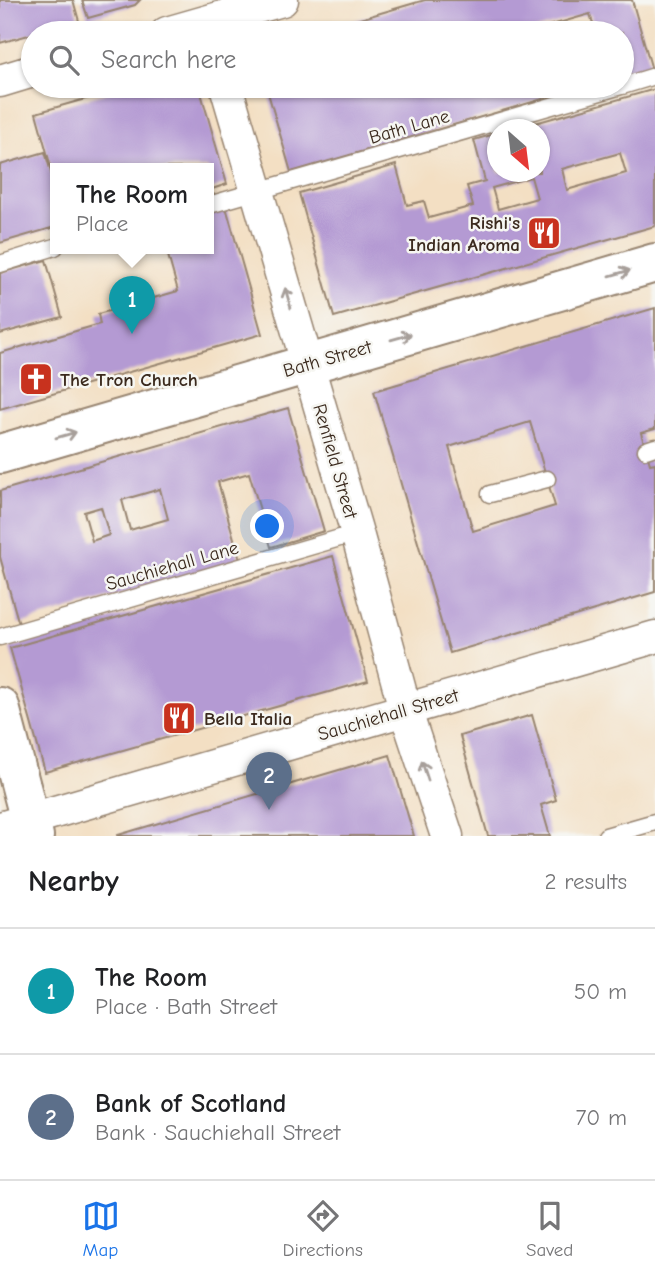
<!DOCTYPE html>
<html lang="en">
<head>
<meta charset="utf-8">
<style>
	:root { --surface:#fff; --page:#f6f6f6; --text:#202124; --muted:#757577; --line:#e0e0e0; --accent:#1a73e8 }
	body { margin:0; font-family:"Comic Neue",sans-serif; background:var(--page); color:var(--text) }
	.compass { position:absolute; left:487px; top:119px; width:63px; height:63px; border-radius:50%; background:var(--surface); box-shadow:0 2px 5px #0004; rotate:152deg }
	.you { position:absolute; left:268px; top:527px; width:24px; height:24px; margin:-18px; border:5px solid #fff; border-radius:50%; background:#1a73e8; box-shadow:0 0 0 10px #1a73e833 }
	.badge { display:grid; place-items:center; width:46px; height:46px; border-radius:50%; background:var(--accent); color:#fff; font-size:23px; font-weight:700 }
	.pin { position:absolute; translate:-50% -58px; filter:drop-shadow(0 2px 4px #0008) }
	.pin::after { content:''; position:absolute; top:37px; width:24px; height:21px; background:inherit; clip-path:polygon(0 0,100% 0,50% 100%) }
	.popup { position:absolute; left:50px; top:163px; width:164px; height:91px; box-sizing:border-box; display:grid; place-content:center; border-radius:0px; background:var(--surface); filter:drop-shadow(0 2px 5px #0005); font-size:23px; white-space:nowrap; color:var(--muted) }
	.popup b { font-size:26px; color:var(--text) }
	.popup::after { content:''; position:absolute; left:50%; top:100%; margin-left:-14px; border:14px solid transparent; border-top-color:var(--surface) }
	.list { margin:0; padding:0; list-style:none }
	h2 { display:flex; justify-content:space-between; align-items:center; height:91px; margin:0; padding:0 28px; font-size:30px }
	h2 small { font-size:23px; font-weight:400; color:var(--muted) }
	.list li { display:grid; grid-template-columns:46px 1fr auto; gap:21px; align-items:center; box-sizing:border-box; height:126px; padding:0 28px; border-top:2px solid var(--line) }
	.list b { display:block; font-size:26px; white-space:nowrap }
	.list p { margin:0; font-size:23px; white-space:nowrap; color:var(--muted) }
	.list em { font-size:23px; font-style:normal; color:var(--muted) }
	.icon { flex:none; width:38px; height:38px; fill:none; stroke:currentColor; stroke-width:2; stroke-linecap:round; stroke-linejoin:round }
	.map { position:relative; flex:none; width:655px; height:836px; overflow:hidden }
	.search { position:absolute; background:var(--surface); box-shadow:0 2px 5px #0004; left:21px; right:21px; top:21px; height:77px; display:flex; align-items:center; gap:18px; box-sizing:border-box; padding:0 24px; border-radius:38px; color:var(--muted); font-size:26px }
	.sheet { height:343px; background:var(--surface) }
	nav { display:flex; justify-content:space-around; align-items:center; box-sizing:border-box; height:98px; border-top:2px solid var(--line); background:var(--surface); font-size:19px; color:var(--muted) }
	nav a { display:grid; justify-items:center; gap:4px }
	nav .on { color:var(--accent) }
	.map>svg:first-child { display:block }
	.building { fill:#b49ad3; fill-rule:evenodd }
	.lines { fill:none; stroke-linecap:round; stroke-linejoin:round }
	.lane-casing { stroke:#978470; stroke-width:19 }
	.street-casing { stroke:#978470; stroke-width:35 }
	.secondary-casing { stroke:#978470; stroke-width:42 }
	.lane { stroke:#fff; stroke-width:16 }
	.street { stroke:#fff; stroke-width:32 }
	.secondary { stroke:#fff; stroke-width:38 }
	.oneway { stroke:#a79f9a }
	.labels { text-anchor:middle; stroke-width:5; stroke-linejoin:round; paint-order:stroke }
	.street-label { font-size:19px; fill:#3b2a1e; stroke:#f6f6f2 }
	.poi-label { font-size:19px; font-weight:bold; fill:#3b2a1e; stroke:#f6f6f2; text-anchor:start }
</style>
</head>
<body>
<div class="map">
<svg width="655" height="836" viewBox="0 0 655 836">
	<rect width="100%" height="100%" fill="#f6f6f2"/>
	<filter id="ink" filterUnits="userSpaceOnUse"><feTurbulence type="fractalNoise" baseFrequency=".0143" numOctaves="2"/><feDisplacementMap in="SourceGraphic" scale="14" xChannelSelector="R" yChannelSelector="G"/><feConvolveMatrix kernelMatrix="1 2 1 2 8 2 1 2 1" color-interpolation-filters="sRGB"/></filter>
	<filter id="wash" filterUnits="userSpaceOnUse"><feTurbulence type="fractalNoise" baseFrequency=".00686" numOctaves="4" result="noise"/><feDisplacementMap in="SourceGraphic" scale="28" xChannelSelector="R" yChannelSelector="G"/><feGaussianBlur stdDeviation="1.57" result="paint"/><feColorMatrix in="noise" values="0 0 0 0 0 0 0 0 0 0 0 0 0 0 0 0 0 1.4 0 .05"/><feComposite in="paint" operator="in"/></filter>
	<g filter="url(#wash)">
		<rect width="100%" height="100%" fill="#f3dfc3"/>
		<g id="blocks">
			<path class="building" d="M0 0H73L79 21 0 43Z
				M82 0H140L135 5 88 18Z
				M425 0H632L652 70 622 79V33H596L590 14 524 33H312Z
				M131 86H199L227 184 209 190V168H55L54 178 36 113Z
				M266 86H539L543 99 291 172Z
				M655 89V226L334 317 299 193 396 165 407 205 424 201 429 218 473 206 467 186 485 181 474 140 498 133V172H540V130L514 129ZM620 153 626 173 567 190 562 169ZM531 177 537 198 498 209 492 188Z
				M45 152 55 186V227L0 243V165Z
				M226 207 262 334 0 409V353L100 324 98 314 178 291 166 248H209V212Z
				M46 260 62 317 0 334V273Z
				M655 308V429L641 433 650 464 655 463V592L450 653 374 391ZM530 422 555 506 473 531 449 447Z
				M288 408 324 531 271 547 249 473 218 482 240 560 19 624 0 557V491ZM160 489 168 519 130 530 122 500ZM101 507 109 535 92 541 84 512Z
				M333 556 368 681 45 772 10 648Z
				M532 715 556 800 541 805 550 836H488L460 736Z
				M390 755 414 836H118V835Z"/>
		</g>
	</g>
	<g filter="url(#ink)">
		<use href="#blocks" fill-opacity="0" stroke="#978470" stroke-width="2"/>
		<g class="lines">
			<g class="lane-casing">
				<path id="lane" d="M622 86 655 76
					M209 205 621 86
					M0 264 55 247
					M646 450 655 447
					M490 494 547 479
					M0 637 357 533
					M606 836 655 822"/>
			</g>
			<g class="street-casing">
				<path id="street" d="M167 33 282 0
					M0 81 33 71
					M226 86 357 533 405 709 447 836
					M0 828 655 637"/>
			</g>
			<g class="secondary-casing">
				<path id="secondary" d="M0 454 655 263
					M0 707 34 836"/>
			</g>
			<use href="#lane" class="lane"/>
			<use href="#street" class="street"/>
			<use href="#secondary" class="secondary"/>
		</g>
		<defs><path id="oneway-shaft" d="M-6 0H5M1.5-3L5.5 0L1.5 3" fill="none" stroke-width="1.6" stroke-linecap="round" stroke-linejoin="round" transform="scale(1.75)"/></defs>
		<g class="oneway">
			<use href="#oneway-shaft" transform="translate(620 273) rotate(-16)"/>
			<use href="#oneway-shaft" transform="translate(288 298) rotate(-106)"/>
			<use href="#oneway-shaft" transform="translate(401 337) rotate(-16)"/>
			<use href="#oneway-shaft" transform="translate(66 435) rotate(-16)"/>
			<use href="#oneway-shaft" transform="translate(425 771) rotate(-108)"/>
		</g>
	</g>
	<defs>
		<g id="restaurant-square" transform="scale(1.75)"><rect x="-9" y="-9" width="18" height="18" rx="4" fill="#c8321e" stroke="#f6f6f2"/><path d="M-5-6h1v4h1v-4h1v4h1v-4h1v5L-1.5 .5V6h-2V.5L-5-1ZM5-6V6H3V1.5H1.5Q1.5-4 5-6Z" fill="#fff"/></g>
		<g id="church-square" transform="scale(1.75)"><rect x="-9" y="-9" width="18" height="18" rx="4" fill="#c8321e" stroke="#f6f6f2"/><path d="M-1.2-6h2.4v3.5h3.3v2.4h-3.3V6h-2.4V-.1h-3.3v-2.4h3.3Z" fill="#fff"/></g>
	</defs>
	<g fill-rule="evenodd">
		<use href="#restaurant-square" x="544" y="233"/>
		<use href="#church-square" x="36" y="379"/>
		<use href="#restaurant-square" x="179" y="718"/>
	</g>
	<g class="labels">
		<g class="street-label">
			<text transform="translate(409 126) rotate(-16)" y="7">Bath Lane</text>
			<text transform="translate(327 358) rotate(-16)" y="7">Bath Street</text>
			<text transform="translate(336 461) rotate(74)" y="7">Renfield Street</text>
			<text transform="translate(172 565) rotate(-16)" y="7">Sauchiehall Lane</text>
			<text transform="translate(388 714) rotate(-16)" y="7">Sauchiehall Street</text>
		</g>
		<g class="poi-label">
			<text x="520" y="229" text-anchor="end">Rishi's<tspan x="520" dy="22">Indian Aroma</tspan></text>
			<text x="60" y="386">The Tron Church</text>
			<text x="204" y="725">Bella Italia</text>
		</g>
	</g>
</svg>
<svg class="compass" viewBox="-18 -18 36 36"><path d="M0-13l5 13h-10z" fill="#e53935"/><path d="M0 13l5-13h-10z" fill="#757577"/></svg>
<div class="you"></div>
<div class="pin badge" style="left:132px;top:334px;background:#0f9aa8">1</div>
<div class="popup"><b>The Room</b>Place</div>
<div class="pin badge" style="left:269px;top:810px;background:#5c6f8a">2</div>
<div class="search"><svg class="icon" aria-label="search" viewBox="0 0 24 24"><circle cx="10" cy="10" r="6"/><path d="M15 15l6 6"/></svg>Search here</div>
</div>
<section class="sheet">
<h2>Nearby<small>2 results</small></h2>
<ul class="list">
<li><span class="badge" style="background:#0f9aa8">1</span><div><b>The Room</b><p>Place · Bath Street</p></div><em>50 m</em></li>
<li><span class="badge" style="background:#5c6f8a">2</span><div><b>Bank of Scotland</b><p>Bank · Sauchiehall Street</p></div><em>70 m</em></li>
</ul>
</section>
<nav>
<a class="on"><svg class="icon" aria-label="map" viewBox="0 0 24 24"><path d="M3 6l6-2 6 2 6-2v14l-6 2-6-2-6 2zM9 4v14M15 6v14"/></svg>Map</a>
<a><svg class="icon" aria-label="directions" viewBox="0 0 24 24"><path d="M12 3l9 9-9 9-9-9zM9 14v-3h6M13 9l2 2-2 2"/></svg>Directions</a>
<a><svg class="icon" aria-label="saved" viewBox="0 0 24 24"><path d="M7 4h10v16l-5-4-5 4z"/></svg>Saved</a>
</nav>
</body>
</html>
